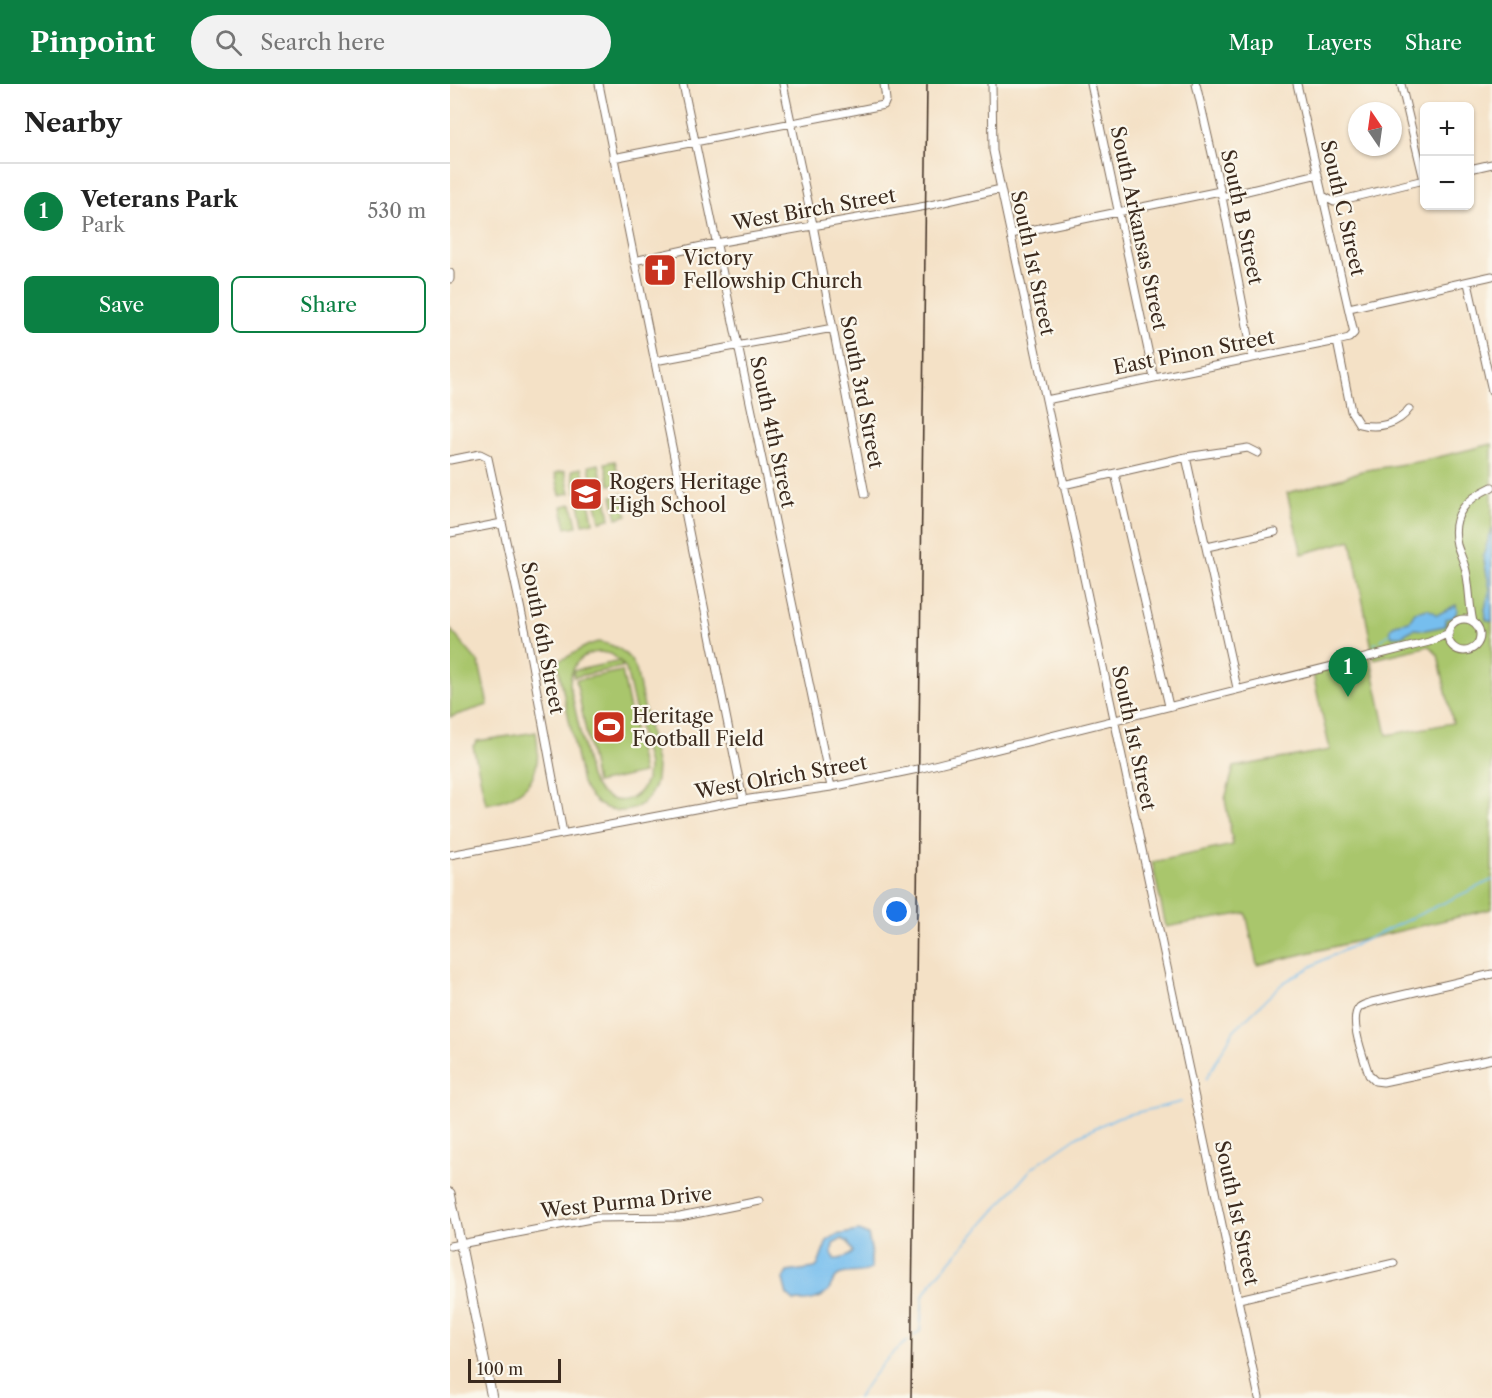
<!DOCTYPE html>
<html lang="en">
<head>
<meta charset="utf-8">
<style>
	:root { --surface:#fff; --page:#f2f2f2; --text:#222; --muted:#767676; --line:#e0e0e0; --accent:#0b8043 }
	body { margin:0; font-family:"Libre Caslon Text",serif; background:var(--page); color:var(--text) }
	.controls { position:absolute; right:18px; top:18px; display:grid; overflow:hidden; border-radius:9px; box-shadow:0 2px 4px #0004 }
	.controls button { width:54px; height:54px; display:grid; place-items:center; padding:0; border:0; border-bottom:2px solid var(--line); background:var(--surface); color:var(--text); font:30px sans-serif }
	.compass { position:absolute; left:898px; top:18px; width:54px; height:54px; border-radius:50%; background:var(--surface); box-shadow:0 2px 4px #0004; rotate:347deg }
	.scale { position:absolute; left:18px; bottom:15px; width:93px; box-sizing:border-box; padding-left:6px; border:3px solid #3b2a1e; border-top:0; font-size:16px; line-height:21px; white-space:nowrap; color:#3b2a1e; -webkit-text-stroke:4px #fbf7ec; paint-order:stroke }
	.you { position:absolute; left:447px; top:828px; width:21px; height:21px; margin:-15px; border:4px solid #fff; border-radius:50%; background:#1a73e8; box-shadow:0 0 0 9px #1a73e833 }
	.badge { display:grid; place-items:center; width:39px; height:39px; border-radius:50%; background:var(--accent); color:#fff; font-size:20px; font-weight:700 }
	.pin { position:absolute; translate:-50% -50px; filter:drop-shadow(0 2px 3px #0008) }
	.pin::after { content:''; position:absolute; top:32px; width:21px; height:18px; background:inherit; clip-path:polygon(0 0,100% 0,50% 100%) }
	.list { margin:0; padding:0; list-style:none }
	h2 { display:flex; justify-content:space-between; align-items:center; height:78px; margin:0; padding:0 24px; font-size:26px }
	h2 small { font-size:20px; font-weight:400; color:var(--muted) }
	.list li { display:grid; grid-template-columns:39px 1fr auto; gap:18px; align-items:center; box-sizing:border-box; height:96px; padding:0 24px; border-top:2px solid var(--line) }
	.list b { display:block; font-size:22px; white-space:nowrap }
	.list p { margin:0; font-size:20px; white-space:nowrap; color:var(--muted) }
	.list em { font-size:20px; font-style:normal; color:var(--muted) }
	.actions { display:flex; gap:12px; padding:18px 24px }
	.actions a { flex:1; padding:14px 0; border:2px solid var(--accent); border-radius:9px; text-align:center; font-size:21px; color:var(--accent) }
	.actions .main { background:var(--accent); color:#fff }
	.icon { flex:none; width:33px; height:33px; fill:none; stroke:currentColor; stroke-width:2; stroke-linecap:round; stroke-linejoin:round }
	.map { position:relative; flex:none; width:1042px; height:1314px; overflow:hidden }
	header { display:flex; align-items:center; gap:36px; box-sizing:border-box; height:84px; padding:0 30px; background:var(--accent); color:#fff }
	header strong { font-size:28px }
	nav { display:flex; gap:33px; margin-inline-start:auto; font-size:21px }
	.search { width:420px; height:54px; background:var(--page); display:flex; align-items:center; gap:15px; box-sizing:border-box; padding:0 21px; border-radius:33px; color:var(--muted); font-size:22px }
	main { display:flex }
	aside { flex:1; background:var(--surface) }
	.map>svg:first-child { display:block }
	.green { fill:#a9c66c; stroke:#727845; stroke-width:1.5; fill-rule:evenodd }
	.water { fill:#76beee; stroke:#587486; stroke-width:1.5; fill-rule:evenodd }
	.lines { fill:none; stroke-linecap:round; stroke-linejoin:round }
	.stream { stroke:#76beee; stroke-width:1.5 }
	.minor-casing { stroke:#7c6a59; stroke-width:9 }
	.major-casing { stroke:#7c6a59; stroke-width:11 }
	.minor { stroke:#fff; stroke-width:7 }
	.major { stroke:#fff; stroke-width:9 }
	.rail { stroke:#3b2a1e; stroke-width:1.5 }
	.labels { text-anchor:middle; stroke-width:4.5; stroke-linejoin:round; paint-order:stroke }
	.street-label { font-size:20px; fill:#3b2a1e; stroke:#fbf7ec }
	.poi-label { font-size:20px; fill:#3b2a1e; stroke:#fbf7ec; text-anchor:start }
</style>
</head>
<body>
<header>
<strong>Pinpoint</strong>
<div class="search"><svg class="icon" aria-label="search" viewBox="0 0 24 24"><circle cx="10" cy="10" r="6"/><path d="M15 15l6 6"/></svg>Search here</div>
<nav><a>Map</a><a>Layers</a><a>Share</a></nav>
</header>
<main>
<aside>
<h2>Nearby<small></small></h2>
<ul class="list">
<li><span class="badge">1</span><div><b>Veterans Park</b><p>Park</p></div><em>530 m</em></li>
</ul>
<div class="actions"><a class="main">Save</a><a>Share</a></div>
</aside>
<div class="map">
<svg width="1042" height="1314" viewBox="0 0 1042 1314">
	<rect width="100%" height="100%" fill="#fbf7ec"/>
	<filter id="ink" filterUnits="userSpaceOnUse"><feTurbulence type="fractalNoise" baseFrequency=".0167" numOctaves="2"/><feDisplacementMap in="SourceGraphic" scale="12" xChannelSelector="R" yChannelSelector="G"/><feConvolveMatrix kernelMatrix="1 2 1 2 8 2 1 2 1" color-interpolation-filters="sRGB"/></filter>
	<filter id="wash" filterUnits="userSpaceOnUse"><feTurbulence type="fractalNoise" baseFrequency=".008" numOctaves="4" result="noise"/><feDisplacementMap in="SourceGraphic" scale="24" xChannelSelector="R" yChannelSelector="G"/><feGaussianBlur stdDeviation="1.35" result="paint"/><feColorMatrix in="noise" values="0 0 0 0 0 0 0 0 0 0 0 0 0 0 0 0 0 1.4 0 .05"/><feComposite in="paint" operator="in"/></filter>
	<g filter="url(#wash)">
		<rect width="100%" height="100%" fill="#f4e1c6"/>
		<path class="green" d="M1042 360V825L807 881 796 829 716 843 702 778 783 761 775 715 784 683 880 666 862 586 920 573 937 651 1003 639 988 571 979 562 924 575 901 456 852 470 837 409 893 394 911 387 972 377Z
			M165 377 170 399 160 401 155 379Z
			M149 380 153 402 143 404 139 382Z
			M132 384 137 405 126 408 122 386Z
			M115 387 120 409 110 411 105 389Z
			M172 410 177 431 167 434 162 412Z
			M156 413 160 435 150 437 145 415Z
			M139 417 143 438 133 440 129 419Z
			M122 420 127 442 116 444 112 422Z
			M0 545 29 579 38 621 0 633Z
			M148 558C167 561 178 568 186 585L207 684C206 690 207 697 204 703 189 739 146 732 132 699L107 577C124 573 129 562 148 558ZM150 568 161 570 170 577 123 587 124 593 172 583 171 578 176 585 198 681C199 721 156 730 140 693L120 602C120 582 130 569 150 568Z
			M172 587 193 689 146 699 126 596Z
			M86 648C93 690 80 713 36 720L23 662 27 657Z"/>
		<path class="water" d="M1042 444V538L1036 536 1035 525 1040 505 1033 472Z
			M1006 521 1007 527 1004 533 996 535 995 542 975 546 964 545 951 552H942L940 545 945 540 959 537 965 528 978 525 987 531Z
			M409 1147 418 1151 421 1165V1185C412 1191 400 1186 389 1191 383 1194 382 1200 379 1206 372 1216 356 1218 344 1217L337 1211 333 1195 337 1188 365 1184 368 1181 377 1157 386 1151ZM392 1155 398 1158 403 1168C400 1172 389 1176 384 1175L382 1169 383 1160Z"/>
		<g class="lines">
			<path class="stream" d="M931 556 941 549
				M924 560 927 558
				M756 995 784 946 833 899 873 876 1042 796
				M464 1252 470 1247 473 1212 486 1193 583 1083 628 1052 668 1033 731 1018
				M408 1314C421 1293 439 1270 459 1256"/>
		</g>
	</g>
	<g filter="url(#ink)">
		<g class="lines">
			<g class="minor-casing">
				<path id="minor" d="M149 0 293 716
					M233 0 381 703
					M333 0 363 141 415 410
					M542 0 543 67 551 105 809 1314
					M641 0 704 294
					M746 0 772 113 803 273
					M951 0 974 96
					M163 74 434 21 436 16 434 0
					M1020 85 1042 80
					M873 112 884 118 974 96
					M772 113 868 90
					M561 150 770 107
					M184 177 266 159 476 122 551 105
					M0 189V195
					M1018 199 1042 307
					M899 224 1042 192
					M887 257 901 327 909 340C927 345 948 341 959 325
					M205 277 383 244
					M596 316 887 257 899 254 904 249 847 0
					M736 373 787 604
					M0 376 30 370 38 374 77 554 113 749
					M665 390 719 622
					M613 401 736 373 798 364 808 369
					M0 449 52 439
					M757 463 825 448
					M998 551a16 16 0 1 1 32 0a16 16 0 1 1-32 0Z
					M1023 538C1019 522 1020 504 1016 487 1014 478 1010 470 1007 461 1000 431 1016 415 1042 403
					M0 771 293 716 381 703 468 685 979 558 999 549
					M1042 890 922 918C918 920 911 921 909 924 898 936 915 977 919 991L925 997 933 998 1042 975
					M0 1162 146 1134 230 1133 309 1117
					M789 1215 944 1179"/>
			</g>
			<g class="major-casing">
				<path id="major" d="M0 1109 42 1314"/>
			</g>
			<use href="#minor" class="minor"/>
			<use href="#major" class="major"/>
			<path class="rail" d="M461 1314 477 0"/>
		</g>
	</g>
	<defs>
		<g id="church-square" transform="scale(1.725)"><rect x="-9" y="-9" width="18" height="18" rx="4" fill="#c8321e" stroke="#fbf7ec"/><path d="M-1.2-6h2.4v3.5h3.3v2.4h-3.3V6h-2.4V-.1h-3.3v-2.4h3.3Z" fill="#fff"/></g>
		<g id="school-square" transform="scale(1.725)"><rect x="-9" y="-9" width="18" height="18" rx="4" fill="#c8321e" stroke="#fbf7ec"/><path d="M0-5L7-2L0 1L-7-2ZM-4 1L0 2.5L4 1V4Q0 6-4 4Z" fill="#fff"/></g>
		<g id="stadium-square" transform="scale(1.725)"><rect x="-9" y="-9" width="18" height="18" rx="4" fill="#c8321e" stroke="#fbf7ec"/><path d="M0-5a6.5 5 0 1 0 0 10a6.5 5 0 1 0 0-10ZM-3.5-1.8h7v3.6h-7Z" fill="#fff"/></g>
	</defs>
	<g fill-rule="evenodd">
		<use href="#church-square" x="210" y="186"/>
		<use href="#school-square" x="136" y="410"/>
		<use href="#stadium-square" x="159" y="643"/>
	</g>
	<g class="labels">
		<g class="street-label">
			<text transform="translate(893 124) rotate(77)" y="7">South C Street</text>
			<text transform="translate(364 125) rotate(-10)" y="7">West Birch Street</text>
			<text transform="translate(792 133) rotate(78)" y="7">South B Street</text>
			<text transform="translate(689 144) rotate(78)" y="7">South Arkansas Street</text>
			<text transform="translate(583 179) rotate(78)" y="7">South 1st Street</text>
			<text transform="translate(744 268) rotate(-11)" y="7">East Pinon Street</text>
			<text transform="translate(412 308) rotate(79)" y="7">South 3rd Street</text>
			<text transform="translate(323 348) rotate(78)" y="7">South 4th Street</text>
			<text transform="translate(93 554) rotate(79)" y="7">South 6th Street</text>
			<text transform="translate(684 654) rotate(78)" y="7">South 1st Street</text>
			<text transform="translate(331 693) rotate(-10)" y="7">West Olrich Street</text>
			<text transform="translate(176 1118) rotate(-6)" y="7">West Purma Drive</text>
			<text transform="translate(787 1129) rotate(78)" y="7">South 1st Street</text>
		</g>
		<g class="poi-label">
			<text x="233" y="181">Victory<tspan x="233" dy="23">Fellowship Church</tspan></text>
			<text x="159" y="405">Rogers Heritage<tspan x="159" dy="23">High School</tspan></text>
			<text x="182" y="639">Heritage<tspan x="182" dy="23">Football Field</tspan></text>
		</g>
	</g>
</svg>
<div class="controls">
<button>+</button>
<button>−</button>
</div>
<svg class="compass" viewBox="-18 -18 36 36"><path d="M0-13l5 13h-10z" fill="#e53935"/><path d="M0 13l5-13h-10z" fill="#767676"/></svg>
<div class="scale">100 m</div>
<div class="you"></div>
<div class="pin badge" style="left:898px;top:613px">1</div>
</div>
</main>
</body>
</html>
